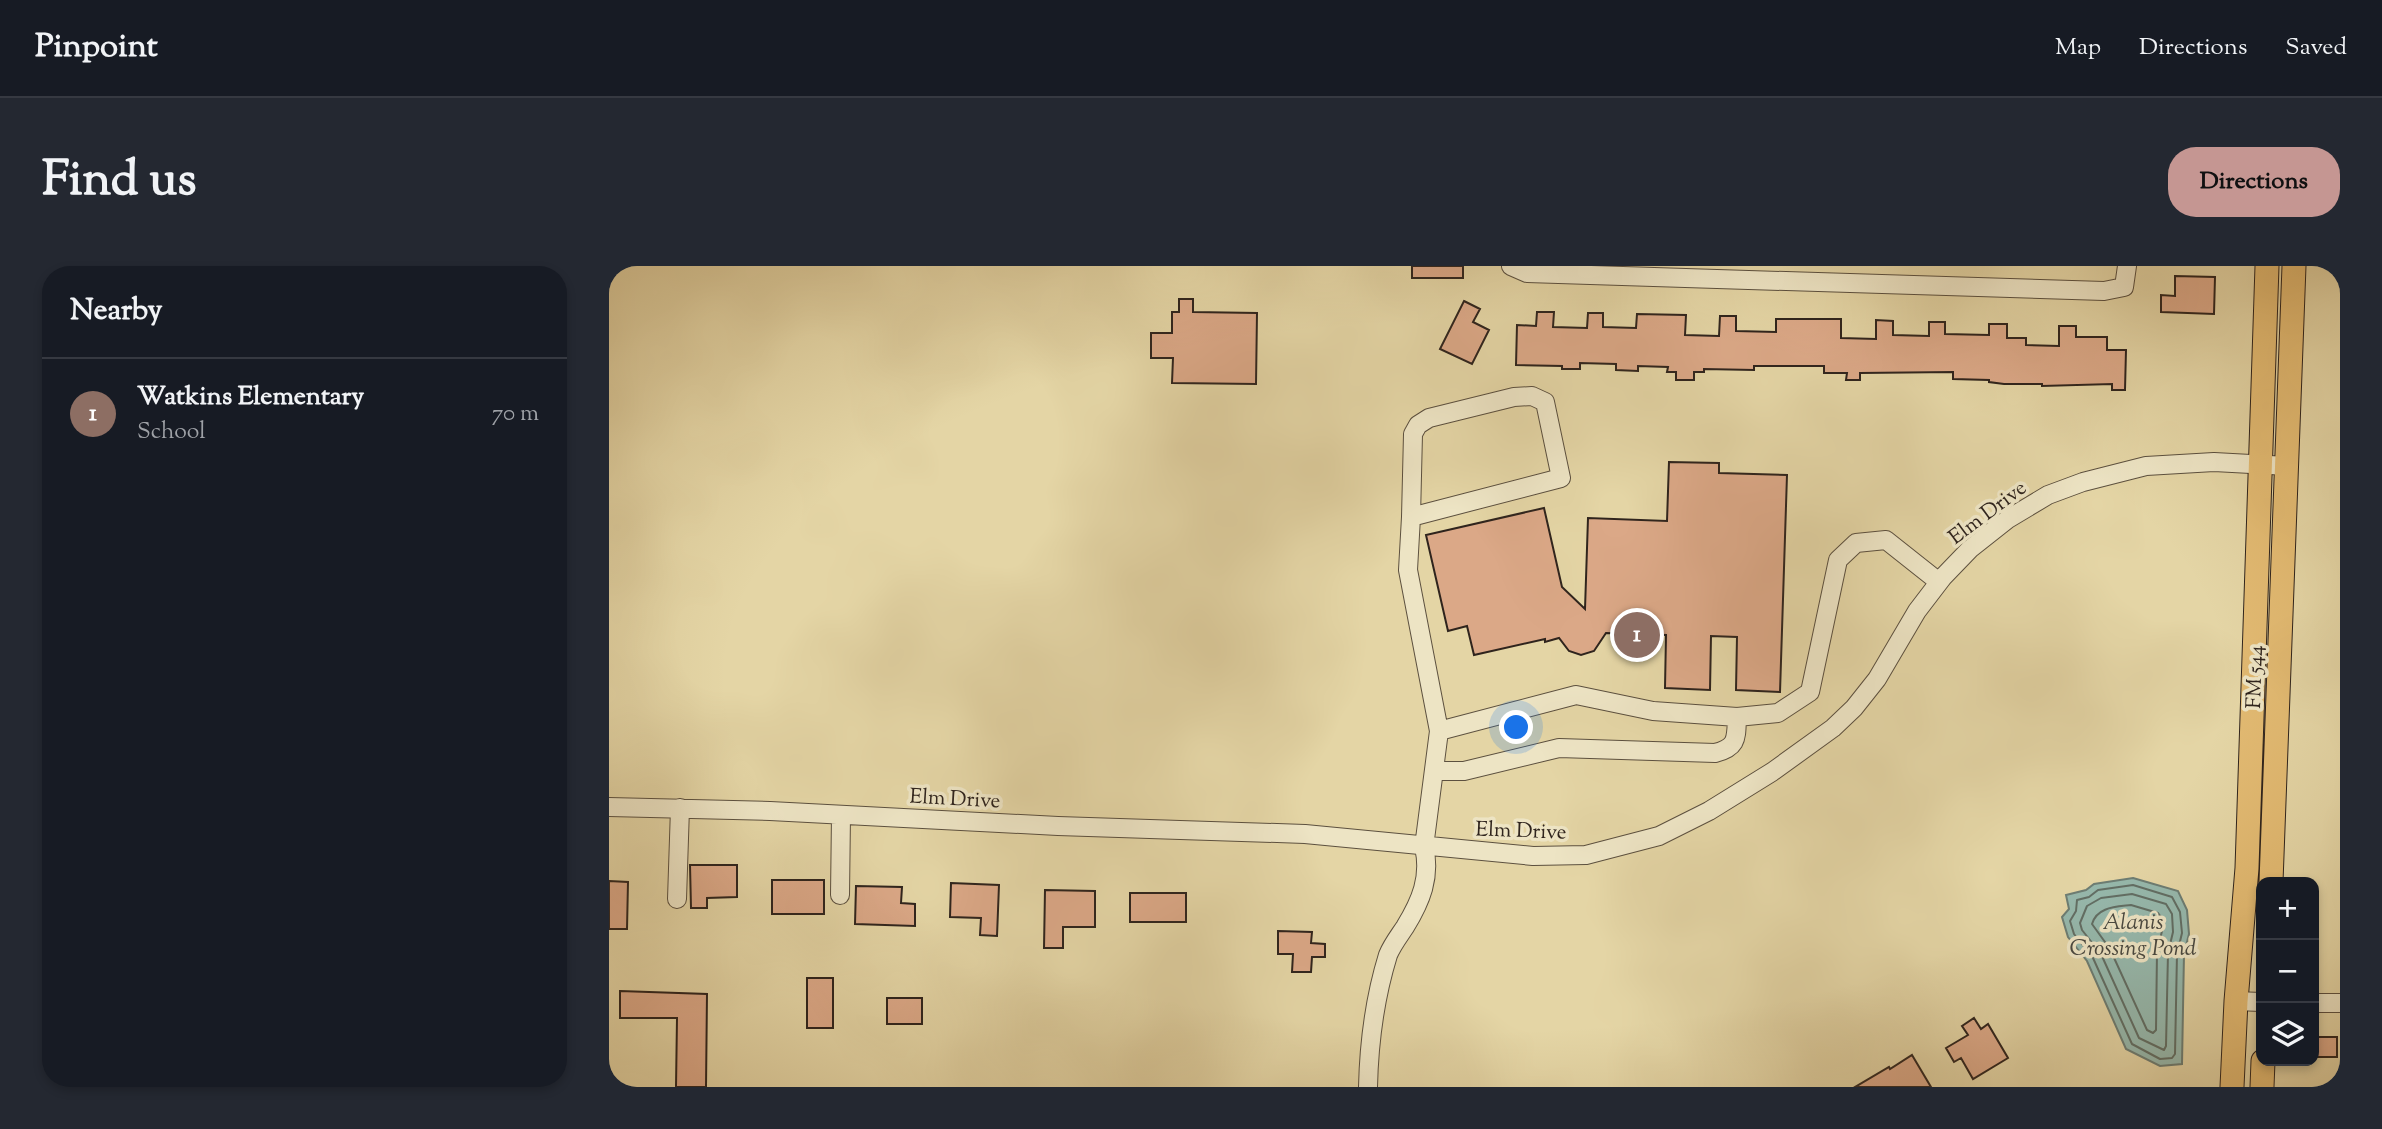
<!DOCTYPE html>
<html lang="en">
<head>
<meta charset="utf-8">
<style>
	:root { --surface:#171b24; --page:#242831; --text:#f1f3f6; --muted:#9ea1a6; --line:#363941; --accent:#c59692 }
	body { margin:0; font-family:"Sorts Mill Goudy",serif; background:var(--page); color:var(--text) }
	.controls { position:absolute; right:21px; bottom:21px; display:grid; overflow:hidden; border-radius:14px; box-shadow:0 4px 10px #0003 }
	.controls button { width:63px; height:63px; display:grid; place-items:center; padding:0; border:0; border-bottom:2px solid var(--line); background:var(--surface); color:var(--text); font:35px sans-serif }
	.you { position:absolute; left:908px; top:462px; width:24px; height:24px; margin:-18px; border:5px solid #fff; border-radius:50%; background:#1a73e8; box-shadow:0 0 0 10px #1a73e833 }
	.badge { display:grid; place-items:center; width:46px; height:46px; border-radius:50%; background:var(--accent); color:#fff; font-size:23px; font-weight:700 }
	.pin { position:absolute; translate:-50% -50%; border:4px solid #fff; box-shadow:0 2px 7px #0006 }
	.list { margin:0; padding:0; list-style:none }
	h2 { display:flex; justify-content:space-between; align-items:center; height:91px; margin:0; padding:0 28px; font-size:30px }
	h2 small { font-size:23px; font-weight:400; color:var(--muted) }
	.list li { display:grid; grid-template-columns:46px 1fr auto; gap:21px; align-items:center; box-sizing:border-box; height:112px; padding:0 28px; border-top:2px solid var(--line) }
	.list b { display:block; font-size:26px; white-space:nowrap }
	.list p { margin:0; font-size:23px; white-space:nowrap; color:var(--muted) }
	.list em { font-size:23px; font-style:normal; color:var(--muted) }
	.icon { flex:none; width:38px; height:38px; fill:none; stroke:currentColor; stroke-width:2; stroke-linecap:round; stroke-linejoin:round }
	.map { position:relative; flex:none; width:1731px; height:821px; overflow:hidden; border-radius:28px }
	header { display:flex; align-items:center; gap:42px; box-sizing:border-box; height:98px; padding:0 35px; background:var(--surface); border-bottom:2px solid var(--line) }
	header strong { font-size:33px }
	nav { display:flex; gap:38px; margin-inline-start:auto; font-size:24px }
	.intro { display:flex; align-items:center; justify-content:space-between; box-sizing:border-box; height:168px; padding:0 42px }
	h1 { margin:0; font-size:49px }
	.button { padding:18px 32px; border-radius:28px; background:var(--accent); color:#111; font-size:24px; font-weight:700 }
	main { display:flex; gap:42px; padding:0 42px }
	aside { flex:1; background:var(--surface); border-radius:28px; box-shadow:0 4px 10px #0003 }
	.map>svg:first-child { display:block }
	.water { fill:#96b8ac; stroke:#6d7d73; stroke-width:2 }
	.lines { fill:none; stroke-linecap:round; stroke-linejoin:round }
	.shore { stroke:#626e64; stroke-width:2 }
	.building { fill:#dba887; stroke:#2f241d; stroke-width:2 }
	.minor-casing { stroke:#5c503f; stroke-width:20 }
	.major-casing { stroke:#2f241d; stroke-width:25 }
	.minor { stroke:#ede4c4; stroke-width:18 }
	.major { stroke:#e2ba72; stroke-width:23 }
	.labels { text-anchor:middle; stroke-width:7; stroke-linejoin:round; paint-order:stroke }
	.street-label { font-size:21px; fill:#2f241d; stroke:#ede4c4 }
	.water-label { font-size:23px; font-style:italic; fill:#494941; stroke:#ede4c4 }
</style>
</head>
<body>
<header>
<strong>Pinpoint</strong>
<nav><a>Map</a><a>Directions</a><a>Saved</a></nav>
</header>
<div class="intro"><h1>Find us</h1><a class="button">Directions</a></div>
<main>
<aside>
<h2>Nearby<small></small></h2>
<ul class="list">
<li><span class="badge" style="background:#8d6e63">1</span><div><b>Watkins Elementary</b><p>School</p></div><em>70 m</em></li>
</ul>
</aside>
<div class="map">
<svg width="1731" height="821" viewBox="0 0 1731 821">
	<rect width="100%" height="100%" fill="#e4d5a5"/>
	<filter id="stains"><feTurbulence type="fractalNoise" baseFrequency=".00286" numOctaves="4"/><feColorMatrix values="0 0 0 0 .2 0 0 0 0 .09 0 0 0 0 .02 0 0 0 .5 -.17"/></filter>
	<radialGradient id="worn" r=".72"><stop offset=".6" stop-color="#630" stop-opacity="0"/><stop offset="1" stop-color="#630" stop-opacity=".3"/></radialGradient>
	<path class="water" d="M1524 612 1569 625 1578 644 1580 668 1575 688 1573 798 1551 800 1517 783 1478 695 1459 671 1453 651 1460 643 1457 629 1477 624 1485 618Z"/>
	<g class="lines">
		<path class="shore" d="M1524 619 1563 631 1571 646 1573 667 1568 688 1566 788 1563 792 1551 793 1523 778 1484 692 1465 668 1461 655 1467 645 1468 634 1480 631 1489 624Z
			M1523 628 1557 638 1563 648 1564 666 1559 687 1557 780 1555 784 1530 772 1492 688 1473 664 1471 657 1478 640 1492 632Z
			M1522 639 1549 647 1552 651 1553 665 1548 686 1547 764 1544 767 1538 764 1501 683 1483 658C1488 641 1506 641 1522 639Z"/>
	</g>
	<path class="building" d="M803 0H854V12H803Z
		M1566 10 1606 11 1605 48 1552 46V29L1566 30Z
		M570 33H584V46L648 47 647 118 563 117 564 92H542V67H563V46H570Z
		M855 35 871 43 864 56 880 64 863 98 831 83Z
		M928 46H945L944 61 978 62 979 47H994V61L1027 62 1028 48 1077 49 1076 69 1110 70 1111 50H1127V65L1167 66V53H1232V72L1267 73V54L1284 55V69L1320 70V56H1336V68L1380 69V58H1398V72H1417V79L1450 80V60H1467V71H1498V84H1517L1516 124H1503V118L1433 120V118H1395L1380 116V114L1344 113V106L1251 107V114H1237L1238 107H1215V100H1145V104L1095 103V106H1085V114H1067V106H1058L1059 101 1029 100V105L1007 104V98L971 97V103H953V100L907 99 908 59 927 60Z
		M1060 196 1110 197V207L1178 209 1171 426 1127 424 1128 371 1102 370 1101 424 1056 422 1057 369 997 367 985 385 972 389 960 385 950 372 936 376V373L865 389 858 360 839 365 817 269 935 242 953 321 976 343 979 252 1058 255Z
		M81 599H128V631L98 632V642H82Z
		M163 614H215V648H163Z
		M0 615 19 616 18 663H0Z
		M342 617 390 619 388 670 371 669 372 652 341 651Z
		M247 620 293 621 292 637 306 638V660L246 658Z
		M436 624 486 625V661H454V682H435Z
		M521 627H577V656H521Z
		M669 665 703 666 702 677 716 678V691H703L702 706H683L684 688H669Z
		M198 712H224V762H198Z
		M11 725 98 728 97 821H67L68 752H11Z
		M278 732H313V758H278Z
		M1365 752 1372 763 1379 758 1399 792 1364 813 1352 792 1345 796 1337 782 1359 769 1353 760Z
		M1705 771H1728V791H1705Z
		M1303 789 1322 821H1246L1280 801 1281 803Z"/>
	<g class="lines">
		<g class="minor-casing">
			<path id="minor" d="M902 0 918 7 1495 25 1515 21 1518 0
				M830 465 967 429 1044 445 1128 451 1169 447 1201 426 1229 294 1247 277 1277 274 1330 316
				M825 505H855L950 482 1106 487C1129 481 1127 472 1128 451
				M0 541 161 545 449 560 696 568 924 590 977 589 1050 570 1100 545 1163 506 1224 462 1245 442 1268 413 1308 345 1334 311 1361 283 1399 253 1439 229 1474 216 1537 200 1605 196 1679 200
				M231 629 232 549
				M68 633 71 542
				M1627 735 1652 736
				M1705 737H1731
				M759 821C760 777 766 731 779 689 783 679 790 670 796 661 812 635 822 611 815 581L830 465 799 304 802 251 952 212 936 136 923 130 905 131 820 152 809 159 804 168 802 251"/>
		</g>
		<g class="major-casing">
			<path id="major" d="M1662 616 1685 0
				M1623 821 1627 735 1638 602 1658 0
				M1653 821 1654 795"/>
		</g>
		<use href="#minor" class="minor"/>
		<use href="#major" class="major"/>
	</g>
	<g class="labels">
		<g class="street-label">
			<text transform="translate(1378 246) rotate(-37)" y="7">Elm Drive</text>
			<text transform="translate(1645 411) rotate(-88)" y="7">FM 544</text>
			<text transform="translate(346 532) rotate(3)" y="7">Elm Drive</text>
			<text transform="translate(912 564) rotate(2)" y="7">Elm Drive</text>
		</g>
		<g class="water-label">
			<text x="1524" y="663">Alanis<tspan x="1524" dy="26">Crossing Pond</tspan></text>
		</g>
	</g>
	<rect width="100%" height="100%" filter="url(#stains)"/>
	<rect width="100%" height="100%" fill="url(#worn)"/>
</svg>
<div class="controls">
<button>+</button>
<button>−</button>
<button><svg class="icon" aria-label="layers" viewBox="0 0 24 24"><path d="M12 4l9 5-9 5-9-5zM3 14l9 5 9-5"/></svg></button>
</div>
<div class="you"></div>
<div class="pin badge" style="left:1028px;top:369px;background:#8d6e63">1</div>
</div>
</main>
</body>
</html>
